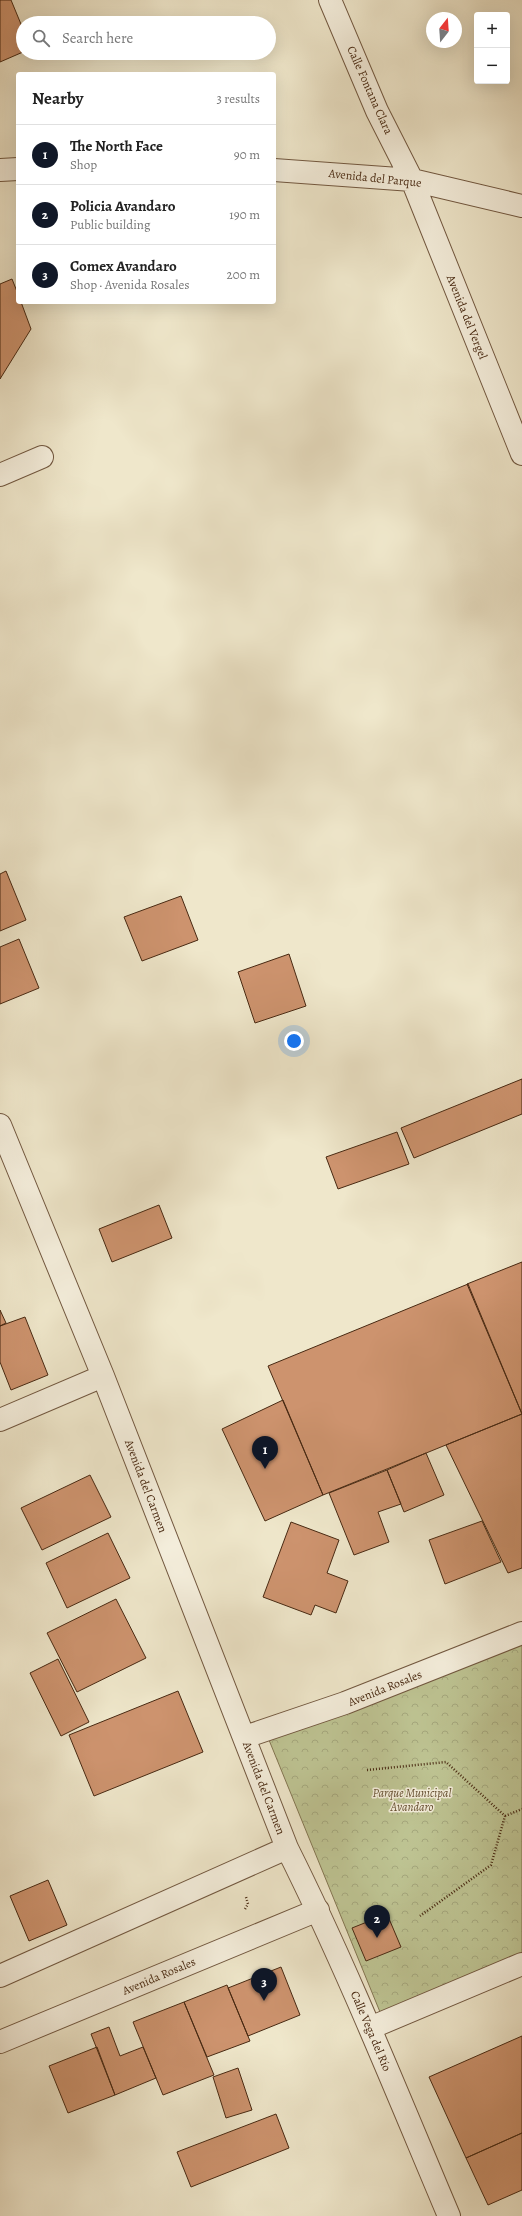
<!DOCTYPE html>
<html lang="en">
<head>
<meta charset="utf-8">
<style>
	:root { --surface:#fff; --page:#f6f6f6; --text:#222; --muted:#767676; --line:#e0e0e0; --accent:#111827 }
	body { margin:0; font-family:Alegreya,serif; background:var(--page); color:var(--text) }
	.controls { position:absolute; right:12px; top:12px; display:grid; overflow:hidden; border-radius:4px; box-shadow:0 4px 16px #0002 }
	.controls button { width:36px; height:36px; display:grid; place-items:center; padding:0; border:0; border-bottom:1px solid var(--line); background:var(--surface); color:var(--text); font:20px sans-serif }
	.compass { position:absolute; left:426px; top:12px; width:36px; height:36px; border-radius:50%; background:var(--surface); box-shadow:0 4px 16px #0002; rotate:17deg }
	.you { position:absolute; left:294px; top:1041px; width:14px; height:14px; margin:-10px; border:3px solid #fff; border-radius:50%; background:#1a73e8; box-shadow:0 0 0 6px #1a73e833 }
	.badge { display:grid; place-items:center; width:26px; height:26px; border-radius:50%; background:var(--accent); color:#fff; font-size:13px; font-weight:700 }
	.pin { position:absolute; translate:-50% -33px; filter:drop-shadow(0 1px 2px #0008) }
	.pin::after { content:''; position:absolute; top:21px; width:14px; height:12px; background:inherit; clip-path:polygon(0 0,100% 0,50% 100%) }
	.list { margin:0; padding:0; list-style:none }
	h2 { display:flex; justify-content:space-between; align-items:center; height:52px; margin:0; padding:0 16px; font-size:17px }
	h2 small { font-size:13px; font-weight:400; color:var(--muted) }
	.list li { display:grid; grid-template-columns:26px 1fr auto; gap:12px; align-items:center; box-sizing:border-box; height:60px; padding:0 16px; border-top:1px solid var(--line) }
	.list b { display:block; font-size:15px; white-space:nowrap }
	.list p { margin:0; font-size:13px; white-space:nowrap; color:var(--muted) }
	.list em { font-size:13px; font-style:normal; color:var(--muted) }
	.icon { flex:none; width:22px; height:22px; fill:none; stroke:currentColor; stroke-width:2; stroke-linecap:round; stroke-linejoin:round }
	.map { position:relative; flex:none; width:522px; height:2216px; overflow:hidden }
	.search { position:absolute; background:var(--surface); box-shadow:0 4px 16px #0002; left:16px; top:16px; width:260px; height:44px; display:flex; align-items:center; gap:10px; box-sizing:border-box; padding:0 14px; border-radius:22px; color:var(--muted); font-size:15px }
	.panel { position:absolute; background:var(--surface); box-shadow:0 4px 16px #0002; left:16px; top:72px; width:260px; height:232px; border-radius:4px }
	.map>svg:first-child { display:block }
	.forest { fill:url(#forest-crowns); stroke:#837652 }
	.building { fill:#cd936e; stroke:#482912 }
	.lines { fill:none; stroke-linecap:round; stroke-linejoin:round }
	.minor-casing { stroke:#725840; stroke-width:24 }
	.path { stroke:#482912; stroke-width:2.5; stroke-dasharray:1 2; stroke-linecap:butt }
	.minor { stroke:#f5efdd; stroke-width:22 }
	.labels { text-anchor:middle; stroke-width:3; stroke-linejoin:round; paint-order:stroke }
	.street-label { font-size:12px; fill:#482912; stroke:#f5efdd }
	.park-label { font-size:12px; font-style:italic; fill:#665032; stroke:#f5efdd }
</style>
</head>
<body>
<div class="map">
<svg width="522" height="2216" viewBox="0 0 522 2216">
	<defs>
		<pattern id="forest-crowns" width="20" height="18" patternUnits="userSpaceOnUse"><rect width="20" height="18" fill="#bec493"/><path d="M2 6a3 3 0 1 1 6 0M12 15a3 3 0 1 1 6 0" fill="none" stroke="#a5a87e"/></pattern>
	</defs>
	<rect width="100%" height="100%" fill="#efe7cb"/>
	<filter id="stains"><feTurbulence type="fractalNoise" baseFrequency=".005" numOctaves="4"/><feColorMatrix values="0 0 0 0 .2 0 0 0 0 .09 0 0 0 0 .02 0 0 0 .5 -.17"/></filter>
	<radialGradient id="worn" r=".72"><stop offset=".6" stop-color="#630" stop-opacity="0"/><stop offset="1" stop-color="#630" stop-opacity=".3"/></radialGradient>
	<path class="forest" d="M522 1637V1956L380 2012 269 1740Z"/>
	<path class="building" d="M0 0H11L23 29V52L0 62Z
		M12 279 18 294V302H21L31 329 0 379V284Z
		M6 871 26 920 0 931V874Z
		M181 896 198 940 142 961 124 917Z
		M19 939 39 988 0 1004V947Z
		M289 954 306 1006 255 1023 238 972Z
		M522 1079V1114L414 1158 401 1128Z
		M397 1132 409 1164 338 1189 326 1157Z
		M159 1205 172 1238 112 1262 99 1229Z
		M522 1262V1414L467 1284Z
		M468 1284 522 1414 323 1495 268 1366Z
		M0 1310 6 1323 0 1326Z
		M25 1317 48 1375 11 1390 0 1362V1326Z
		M283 1400 323 1495 265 1521 222 1429Z
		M522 1414V1568L508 1573 446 1445Z
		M426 1453 444 1495 404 1512 387 1470Z
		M387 1470 401 1504 378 1512 389 1542 354 1555 329 1493Z
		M90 1475 111 1517 42 1550 21 1508Z
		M482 1521 501 1562 445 1584 429 1540Z
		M291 1522 339 1540 327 1573 348 1581 336 1613 315 1605 311 1615 263 1597Z
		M108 1533 130 1578 67 1608 46 1563Z
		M116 1599 146 1658 77 1692 47 1633Z
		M58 1659 89 1722 61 1736 30 1673Z
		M178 1691 203 1752 94 1796 69 1735Z
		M48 1880 67 1925 29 1941 10 1896Z
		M387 1914 401 1947 366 1961 352 1928Z
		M281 1967 300 2015 248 2036 228 1988Z
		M227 1985 250 2041 207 2057 184 2002Z
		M184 2002 214 2075 163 2095 133 2022Z
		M109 2027 120 2056 143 2047 156 2078 115 2095 91 2034Z
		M522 2036V2133L466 2158 429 2077Z
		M97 2047 115 2095 68 2113 49 2066Z
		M238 2068 252 2110 226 2118 213 2077Z
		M276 2114 289 2148 191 2187 177 2152Z
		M522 2133V2190L488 2205 466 2158Z"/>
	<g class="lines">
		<g class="minor-casing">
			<path id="minor" d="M330 0 377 111 412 180 522 454
				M0 170 18 169
				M274 170 412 180 522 206
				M0 475 42 457
				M0 1125 103 1376 287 1848C347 1968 397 2093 449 2216
				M0 1420 103 1376
				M245 1737 345 1703 522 1633
				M0 1976 287 1848
				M370 2028 522 1964
				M0 2042 318 1910"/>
		</g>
		<path class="path" d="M367 1770 446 1762 505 1816 491 1865 420 1916
			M505 1816 522 1809
			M245 1909 248 1904 246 1897"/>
		<use href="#minor" class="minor"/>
	</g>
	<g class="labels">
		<g class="street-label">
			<text transform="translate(370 90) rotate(66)" y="4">Calle Fontana Clara</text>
			<text transform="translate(375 178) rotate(6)" y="4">Avenida del Parque</text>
			<text transform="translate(467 317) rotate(68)" y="4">Avenida del Vergel</text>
			<text transform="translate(146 1486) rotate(69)" y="4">Avenida del Carmen</text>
			<text transform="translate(385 1688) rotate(-22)" y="4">Avenida Rosales</text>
			<text transform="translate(264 1788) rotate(69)" y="4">Avenida del Carmen</text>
			<text transform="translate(159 1976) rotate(-23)" y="4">Avenida Rosales</text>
			<text transform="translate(371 2031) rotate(67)" y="4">Calle Vega del Río</text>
		</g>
		<g class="park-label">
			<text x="412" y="1797">Parque Municipal<tspan x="412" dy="14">Avandaro</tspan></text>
		</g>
	</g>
	<rect width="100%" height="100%" filter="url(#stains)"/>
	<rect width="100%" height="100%" fill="url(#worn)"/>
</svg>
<div class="controls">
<button>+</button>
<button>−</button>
</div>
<svg class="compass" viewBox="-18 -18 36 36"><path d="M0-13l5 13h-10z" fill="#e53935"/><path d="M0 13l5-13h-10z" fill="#767676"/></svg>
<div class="you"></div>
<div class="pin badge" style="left:265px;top:1469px">1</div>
<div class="pin badge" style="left:377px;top:1938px">2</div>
<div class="pin badge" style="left:264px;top:2001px">3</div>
<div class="search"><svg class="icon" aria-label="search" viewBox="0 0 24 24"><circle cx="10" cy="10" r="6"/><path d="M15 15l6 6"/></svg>Search here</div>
<section class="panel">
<h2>Nearby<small>3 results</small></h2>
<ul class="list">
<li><span class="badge">1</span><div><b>The North Face</b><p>Shop</p></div><em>90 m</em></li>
<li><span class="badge">2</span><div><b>Policia Avandaro</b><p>Public building</p></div><em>190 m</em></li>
<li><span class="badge">3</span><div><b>Comex Avandaro</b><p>Shop · Avenida Rosales</p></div><em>200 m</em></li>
</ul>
</section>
</div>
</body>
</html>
